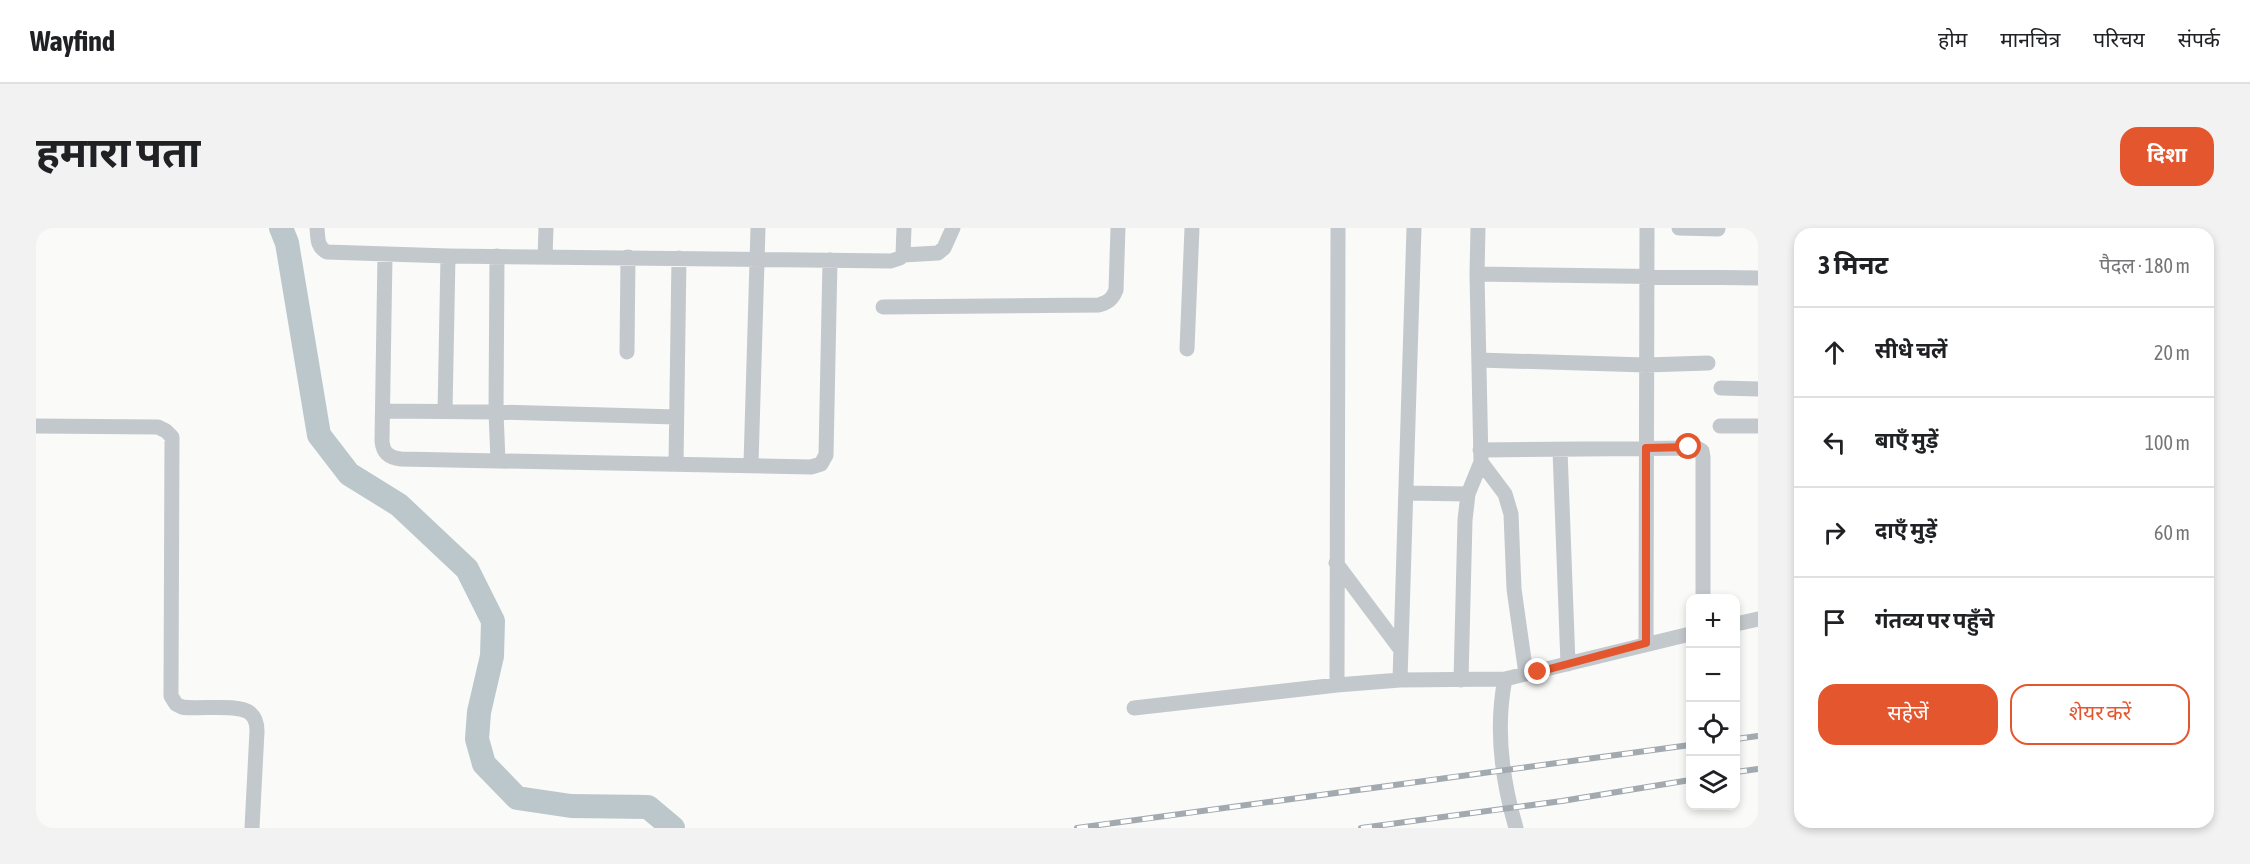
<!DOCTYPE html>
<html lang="hi">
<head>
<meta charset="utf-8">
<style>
	:root { --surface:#fff; --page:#f2f2f2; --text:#202124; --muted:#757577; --line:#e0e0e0; --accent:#e4572e }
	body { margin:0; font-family:"Asap Condensed","Noto Sans Devanagari",sans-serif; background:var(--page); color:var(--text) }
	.controls { position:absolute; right:18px; bottom:18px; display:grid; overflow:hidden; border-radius:12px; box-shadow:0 3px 9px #0003 }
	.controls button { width:54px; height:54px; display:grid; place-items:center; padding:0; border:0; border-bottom:2px solid var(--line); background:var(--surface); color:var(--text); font:30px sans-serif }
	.stop { position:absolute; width:18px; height:18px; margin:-14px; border:4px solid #e4572e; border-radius:50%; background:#fff }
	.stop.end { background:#e4572e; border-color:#fff; box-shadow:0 2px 6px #0008 }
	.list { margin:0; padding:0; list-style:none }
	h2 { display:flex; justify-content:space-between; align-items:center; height:78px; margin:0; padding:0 24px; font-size:26px }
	h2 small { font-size:20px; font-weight:400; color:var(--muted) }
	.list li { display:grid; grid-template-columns:39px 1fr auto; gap:18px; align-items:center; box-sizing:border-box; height:90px; padding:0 24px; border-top:2px solid var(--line) }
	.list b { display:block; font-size:22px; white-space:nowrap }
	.list em { font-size:20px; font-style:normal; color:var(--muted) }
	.actions { display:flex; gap:12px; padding:18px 24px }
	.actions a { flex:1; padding:14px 0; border:2px solid var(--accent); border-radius:18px; text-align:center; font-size:21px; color:var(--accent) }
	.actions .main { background:var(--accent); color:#fff }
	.icon { flex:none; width:33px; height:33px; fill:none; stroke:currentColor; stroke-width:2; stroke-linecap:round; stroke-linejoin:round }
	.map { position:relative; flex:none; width:1722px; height:600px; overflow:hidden; border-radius:18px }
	header { display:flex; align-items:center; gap:36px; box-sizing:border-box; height:84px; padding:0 30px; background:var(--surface); border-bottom:2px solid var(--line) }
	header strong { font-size:28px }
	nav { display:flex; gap:33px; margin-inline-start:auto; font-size:21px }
	.intro { display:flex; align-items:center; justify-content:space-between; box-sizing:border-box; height:144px; padding:0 36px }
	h1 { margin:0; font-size:42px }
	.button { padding:15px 27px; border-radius:18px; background:var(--accent); color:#fff; font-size:21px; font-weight:700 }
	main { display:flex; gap:36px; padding:0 36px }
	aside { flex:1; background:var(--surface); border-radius:18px; box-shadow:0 3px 9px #0003 }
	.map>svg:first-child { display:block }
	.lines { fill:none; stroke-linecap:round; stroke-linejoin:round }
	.river { stroke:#bbc7cb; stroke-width:24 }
	.minor { stroke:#c3c8cc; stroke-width:15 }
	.rail-casing { stroke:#a2aab0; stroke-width:6 }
	.rail { stroke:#fff; stroke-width:4; stroke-dasharray:11; stroke-linecap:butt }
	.route { stroke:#e4572e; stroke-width:8 }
</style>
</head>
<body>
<header>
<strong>Wayfind</strong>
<nav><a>होम</a><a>मानचित्र</a><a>परिचय</a><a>संपर्क</a></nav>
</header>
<div class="intro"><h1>हमारा पता</h1><a class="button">दिशा</a></div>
<main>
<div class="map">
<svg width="1722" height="600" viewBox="0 0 1722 600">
	<rect width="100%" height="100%" fill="#fafaf8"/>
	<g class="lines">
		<path class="river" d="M245 0 251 15 283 207 313 246 363 277 431 341 457 393 456 428 443 484 441 511 448 536 481 570 535 578 612 579 637 600"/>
		<path class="minor" d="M281 0C282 11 281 19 291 24L412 28 855 33 864 30 867 27 902 25 908 20 917 0
			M1302 0 1301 457 1364 452 1469 451
			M1643 0 1682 1
			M349 27 346 213C347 225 353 230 365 231L775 239 785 236 790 227 794 32
			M867 27 868 0
			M461 28 460 184 462 233
			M509 29 510 0
			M1441 46 1722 50
			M847 79 1063 77C1072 74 1076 72 1080 62L1082 0
			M1151 121 1156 0
			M591 124 592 29
			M1443 132 1610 137 1672 135
			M1685 160 1722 161
			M347 183 460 184 640 189
			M409 184 412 28
			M0 198 122 199 130 203 136 209 135 468 140 476 146 479C163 482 202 475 214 485 220 490 221 496 221 503L216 600
			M1684 198H1722
			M1444 222 1661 220 1666 223 1667 229V370
			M1524 222 1532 436
			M1445 234 1469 266 1475 286 1478 361 1490 446
			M640 236 643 30
			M715 236 722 0
			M1370 265 1432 266
			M1300 335 1365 422
			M1700 396 1722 391
			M1610 415 1611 0
			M1364 452 1378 0
			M1425 452 1429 292 1432 266 1445 234 1441 46 1442 0
			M1098 480 1301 457
			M1480 600C1466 552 1459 501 1469 451L1654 406"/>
		<g class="rail-casing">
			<path id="rail" d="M1700 511 1722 508
				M1700 544 1722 541
				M1041 600 1654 517
				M1325 600 1526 573 1654 552"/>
		</g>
		<use href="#rail" class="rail"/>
	</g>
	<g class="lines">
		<path class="route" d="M1502 444 1610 415V220L1653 219"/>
	</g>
</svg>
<div class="controls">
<button>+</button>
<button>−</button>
<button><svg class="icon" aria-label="locate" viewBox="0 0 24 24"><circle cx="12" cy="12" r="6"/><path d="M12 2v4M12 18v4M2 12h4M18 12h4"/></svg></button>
<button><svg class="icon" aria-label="layers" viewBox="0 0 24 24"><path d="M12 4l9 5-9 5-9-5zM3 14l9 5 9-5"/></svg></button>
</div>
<div class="stop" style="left:1653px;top:219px"></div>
<div class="stop end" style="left:1502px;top:444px"></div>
</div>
<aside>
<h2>3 मिनट<small>पैदल · 180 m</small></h2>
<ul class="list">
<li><svg class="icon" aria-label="ahead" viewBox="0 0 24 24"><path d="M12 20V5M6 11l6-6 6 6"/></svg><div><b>सीधे चलें</b></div><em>20 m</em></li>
<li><svg class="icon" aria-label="left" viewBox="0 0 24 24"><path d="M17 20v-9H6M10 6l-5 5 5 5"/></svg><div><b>बाएँ मुड़ें</b></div><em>100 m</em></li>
<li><svg class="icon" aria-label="right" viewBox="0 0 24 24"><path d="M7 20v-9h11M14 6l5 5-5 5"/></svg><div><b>दाएँ मुड़ें</b></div><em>60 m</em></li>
<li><svg class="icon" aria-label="arrive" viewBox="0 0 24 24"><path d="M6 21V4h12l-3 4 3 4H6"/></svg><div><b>गंतव्य पर पहुँचे</b></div></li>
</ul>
<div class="actions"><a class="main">सहेजें</a><a>शेयर करें</a></div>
</aside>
</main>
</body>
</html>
